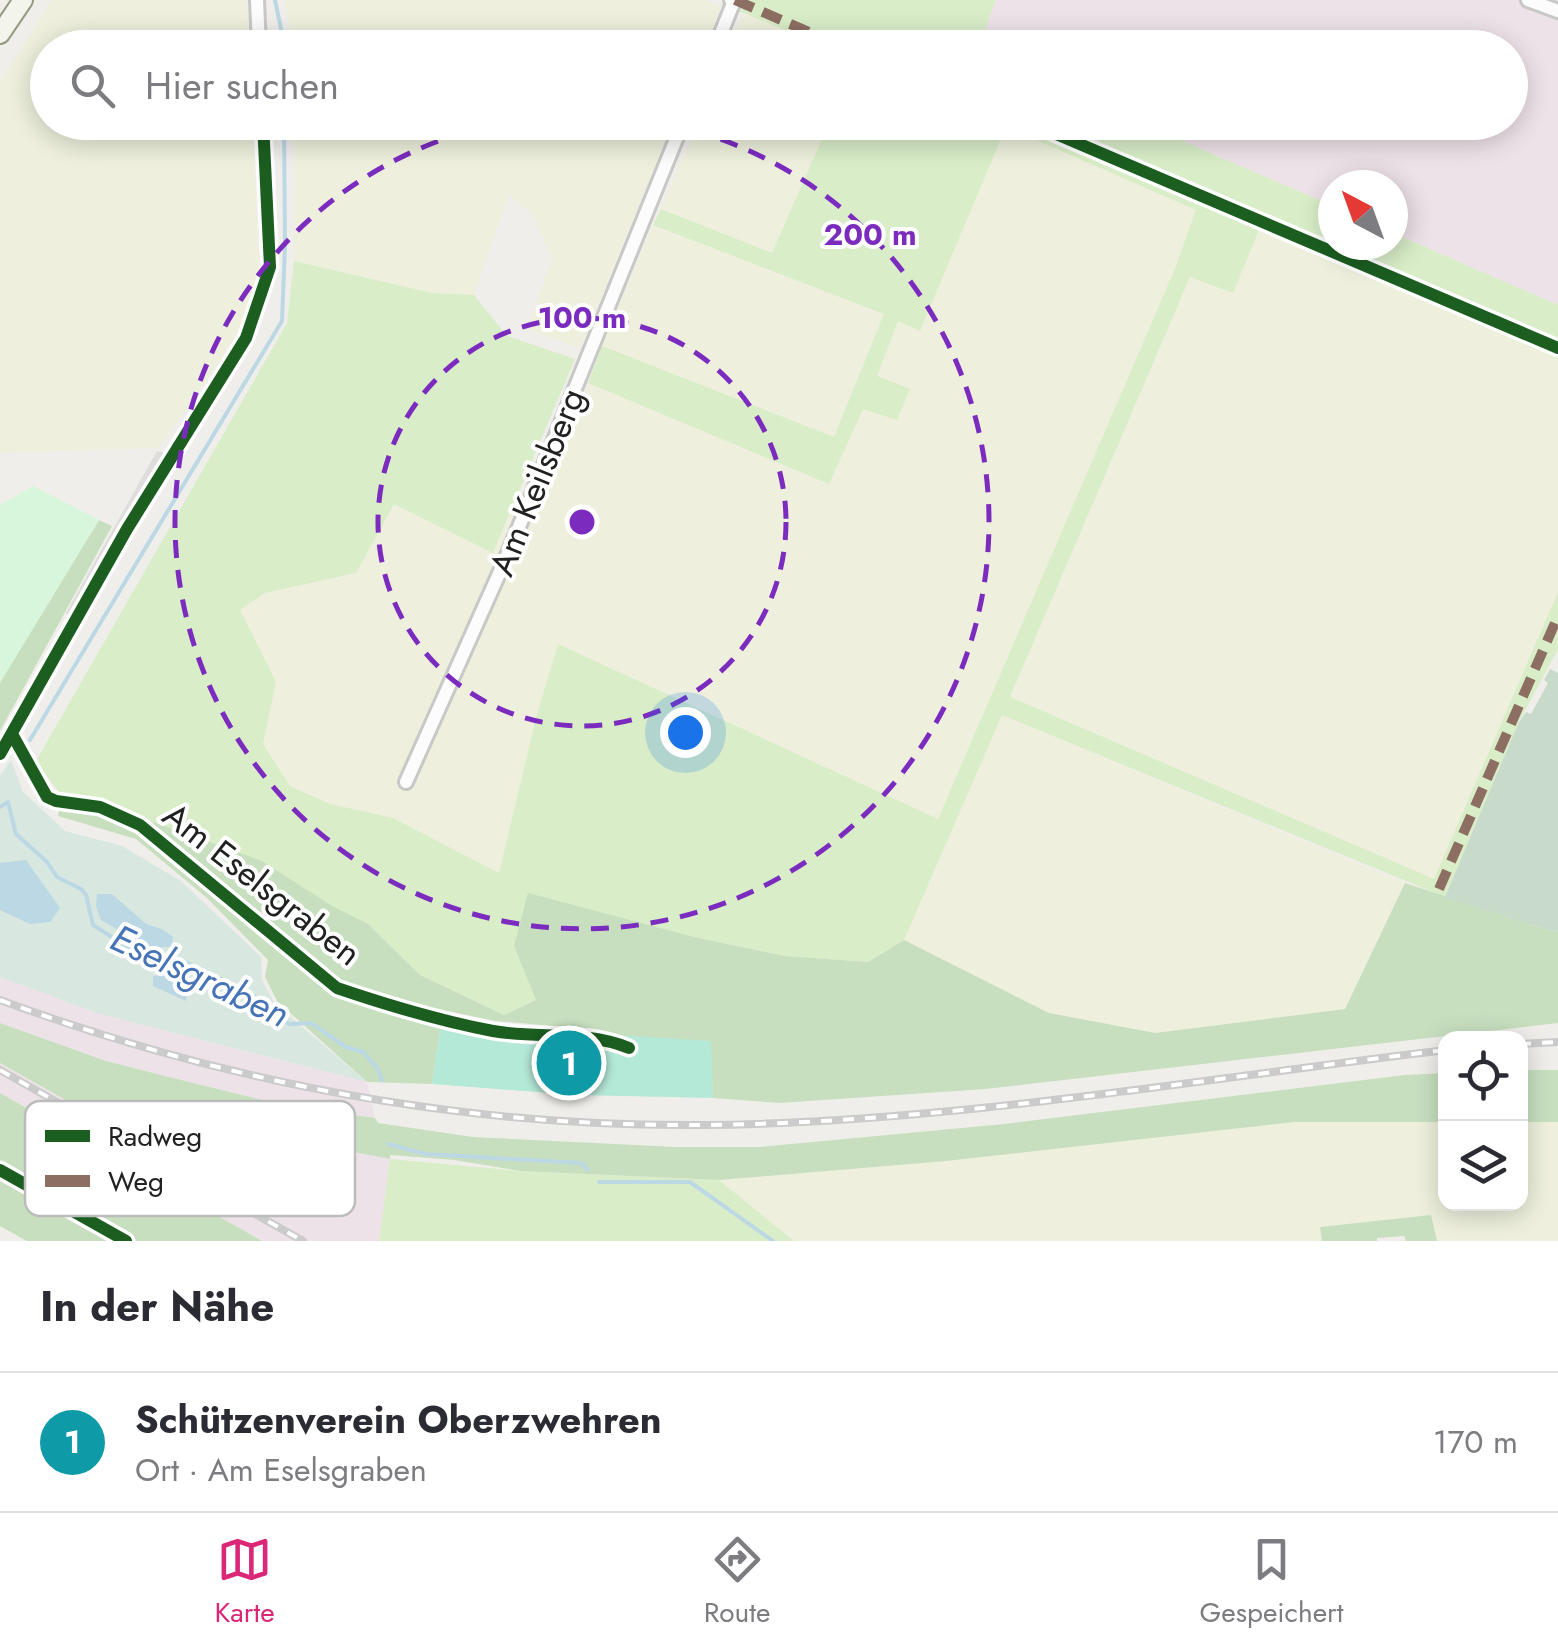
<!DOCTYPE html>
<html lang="de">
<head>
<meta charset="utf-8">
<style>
	:root { --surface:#fff; --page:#f7f7f7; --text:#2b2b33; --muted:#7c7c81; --line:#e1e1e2; --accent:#db2777 }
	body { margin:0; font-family:Jost,sans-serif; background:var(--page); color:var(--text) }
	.controls { position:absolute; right:30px; bottom:30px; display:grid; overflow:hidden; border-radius:20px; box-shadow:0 5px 25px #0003 }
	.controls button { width:90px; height:90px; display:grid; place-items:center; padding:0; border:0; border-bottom:2px solid var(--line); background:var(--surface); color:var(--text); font:50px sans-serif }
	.compass { position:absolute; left:1318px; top:170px; width:90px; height:90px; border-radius:50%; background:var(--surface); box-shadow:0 5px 25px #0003; rotate:319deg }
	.you { position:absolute; left:685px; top:732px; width:35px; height:35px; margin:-25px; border:8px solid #fff; border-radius:50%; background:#1a73e8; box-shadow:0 0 0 15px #1a73e833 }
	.badge { display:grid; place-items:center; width:65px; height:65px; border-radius:50%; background:var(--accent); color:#fff; font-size:32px; font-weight:700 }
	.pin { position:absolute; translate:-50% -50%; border:5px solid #fff; box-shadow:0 2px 10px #0006 }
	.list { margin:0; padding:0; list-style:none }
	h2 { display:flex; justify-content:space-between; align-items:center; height:130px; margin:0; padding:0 40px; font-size:42px }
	h2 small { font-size:32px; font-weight:400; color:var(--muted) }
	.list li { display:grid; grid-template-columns:65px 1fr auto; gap:30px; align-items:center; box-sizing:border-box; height:140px; padding:0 40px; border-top:2px solid var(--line) }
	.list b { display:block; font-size:38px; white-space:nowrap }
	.list p { margin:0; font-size:32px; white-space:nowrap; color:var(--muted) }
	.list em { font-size:32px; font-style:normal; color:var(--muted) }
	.icon { flex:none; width:55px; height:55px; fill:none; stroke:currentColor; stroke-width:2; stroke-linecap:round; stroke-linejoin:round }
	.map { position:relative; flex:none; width:1558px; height:1241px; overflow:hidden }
	.search { position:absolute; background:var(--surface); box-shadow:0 5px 25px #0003; left:30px; right:30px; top:30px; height:110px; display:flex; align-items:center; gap:25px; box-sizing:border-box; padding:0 35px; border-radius:55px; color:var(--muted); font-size:38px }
	.sheet { height:270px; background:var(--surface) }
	nav { display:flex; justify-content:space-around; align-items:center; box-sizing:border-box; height:140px; border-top:2px solid var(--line); background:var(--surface); font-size:28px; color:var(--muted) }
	nav a { display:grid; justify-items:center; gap:5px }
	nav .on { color:var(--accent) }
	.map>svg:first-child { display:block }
	.industrial { fill:#ede2e8 }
	.religious { fill:#dedddb }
	.farmland { fill:#eef0dd }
	.grass { fill:#d9edc8 }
	.forest { fill:#c7dfbf }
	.wetland { fill:#d8e7df }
	.cemetery { fill:#c8dbcb }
	.park { fill:#d8f6db }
	.pitch { fill:#b4e8d7 }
	.water { fill:#bcd8e4 }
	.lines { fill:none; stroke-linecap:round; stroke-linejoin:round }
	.stream { stroke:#bcd8e4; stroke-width:4 }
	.street-casing { stroke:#c8c8c6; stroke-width:18 }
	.secondary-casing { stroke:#969a80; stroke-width:22 }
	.street { stroke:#fdfcfc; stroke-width:12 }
	.secondary { stroke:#f3f5ec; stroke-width:18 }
	.rail-casing { stroke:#cbcbcb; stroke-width:8 }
	.rail { stroke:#fff; stroke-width:4; stroke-dasharray:11; stroke-linecap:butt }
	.quiet { stroke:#8d6e63; stroke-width:10; stroke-dasharray:20 10; stroke-linecap:butt }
	.cycleway-casing { stroke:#fff; stroke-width:19 }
	.cycleway { stroke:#1b5e20; stroke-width:12 }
	.ring { fill:none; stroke:#7b2cbf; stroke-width:5; stroke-dasharray:18 12 }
	.labels { text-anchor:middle; stroke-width:8; stroke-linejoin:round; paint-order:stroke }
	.street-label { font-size:35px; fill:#212121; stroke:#fff }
	.water-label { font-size:38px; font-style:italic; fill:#4774b7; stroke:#fff }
	.key { fill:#fff; stroke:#bcbcbc; stroke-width:2.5 }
	.key-label { font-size:28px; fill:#212121 }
	.centre { fill:#7b2cbf; stroke:#fff; stroke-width:5 }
	.ring-label { font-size:30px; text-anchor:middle; font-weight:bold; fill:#7b2cbf; stroke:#fff; stroke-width:8; stroke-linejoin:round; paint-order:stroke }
</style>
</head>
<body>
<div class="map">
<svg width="1558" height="1241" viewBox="0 0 1558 1241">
	<rect width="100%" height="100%" fill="#f0eeea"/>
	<path class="industrial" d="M996 0H1558V305L1393 233V185H1333V206L1141 123 1510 122V48H978Z
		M0 977 97 1013 367 1082 375 1118 274 1103 165 1076 106 1061 0 1023Z
		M0 1063 245 1201 249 1197 220 1175 203 1155 198 1146 195 1121 390 1159 379 1241H262L0 1093Z"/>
	<path class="religious" d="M157 451 182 457 146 516 126 526 71 620 66 613Z"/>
	<path class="farmland" d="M52 0H246L250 47 48 48V122L253 123 259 271 239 335 158 448 0 453V82Z
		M284 0H705L721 7 704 47 294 48Z
		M744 13 825 47 729 48Z
		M294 123H673L580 348 528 329 552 258 531 212 508 195 474 295 432 293 294 261Z
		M698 123H829L772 253 661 209Z
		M1006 126 1197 209 1174 271 938 820 558 645 537 714 499 874 393 818 330 804 290 786 263 744 276 682 240 610 265 593 356 573 394 503 493 553 514 506 534 514 588 383 829 484 863 408 897 420 909 389 876 377 898 320 920 331Z
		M653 225 884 314 833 438 602 346Z
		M1258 230 1558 359V592L1434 879 1010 698 1190 277Z
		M1002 715 1405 883 1345 1009 1155 1033 1049 1013 904 940Z
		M1295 1122H1445L1446 1204H1520L1521 1122H1558V1241H1437L1431 1216 1320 1228 1322 1241H794L719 1180 946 1161Z"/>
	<path class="grass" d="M724 0H996L978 48 825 47 744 13 721 7Z
		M829 123H1141L1333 206V245H1393V233L1558 305V359L1259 230 1233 293 1190 277 1010 697 1434 879 1558 592V649L1518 724 1445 897 1002 715 904 940 868 962 784 956 694 937 514 946 536 1000 504 1015 420 975 368 924 107 800 61 795 36 761 287 323 294 261 432 293 474 295 507 336 575 359 493 553 394 504 356 573 265 593 240 610 276 682 263 744 290 786 330 804 393 818 499 873 537 714 558 644 938 819 1174 271 1196 210 1006 127 920 331 898 321 877 376 910 389 897 420 863 409 829 484 588 383 602 346 834 437 884 314 653 225 661 209 772 253Z
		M390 1159 520 1171 719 1180 794 1241H379Z"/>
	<path class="forest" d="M99 520 112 526 0 731V682Z
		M61 795 107 800 150 821 262 861 332 906 368 924 420 975 504 1015 536 1000 514 946 528 893 694 937 784 956 868 962 904 940 1049 1013 1155 1033 1345 1009 1405 883 1554 932 1558 930V1023L985 1089 779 1103 713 1098 710 1041 618 1037 598 1030 496 1021 447 1011 441 1024 432 1084 367 1082 277 1001 265 977 268 960 207 898 136 839 58 816Z
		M0 1023 106 1061 165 1076 274 1103 375 1118 378 1123 473 1137 676 1147H760L1004 1124 1405 1075 1445 1073V1122H1295L946 1161 719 1180 520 1171 454 1160 390 1155V1159L195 1121C194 1157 222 1176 249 1197L245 1201 0 1063Z
		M1521 1070H1558V1122H1521Z
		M0 1093 262 1241H27L0 1226Z
		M1431 1215 1437 1241H1406L1404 1236 1377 1238V1241H1322L1320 1227Z"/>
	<path class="wetland" d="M11 760 23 792 65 831 122 846 181 881 261 957 262 980 274 1003 367 1082 97 1013 0 977V776Z"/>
	<path class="cemetery" d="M1550 669 1558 673V930L1554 932 1445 897 1518 724 1526 712 1531 714 1548 683 1544 680Z"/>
	<path class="park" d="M33 486 99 520 0 683V505Z"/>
	<path class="pitch" d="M441 1024 711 1041 713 1098 577 1095 432 1084Z"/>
	<path class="water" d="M26 860 60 908 50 922 30 924 0 910V863Z
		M97 894H112L146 924 162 929 173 937 171 947H148L101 920 96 906Z
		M166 975 187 986 186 1001 153 986V976Z"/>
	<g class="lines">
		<path class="stream" d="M275 0 285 48
			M30 740 282 321 285 246 284 122
			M0 807 8 802 16 834 47 862 57 877 81 889 86 895 93 925 134 951 183 961 249 992 289 1024 311 1023 346 1047 363 1052 378 1069 382 1080
			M388 1144 425 1154 581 1163 588 1170
			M599 1182H690L773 1241"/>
		<g class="street-casing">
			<path id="street" d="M257 0 259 48
				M1528 0 1558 11
				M715 48 734 1 731 0
				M12 734 47 797 56 801 100 807 140 825 337 988C387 1005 440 1021 493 1031 539 1039 585 1030 629 1048
				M0 754 127 529 246 338 270 267 263 122
				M406 782 510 549 683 122"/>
		</g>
		<g class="secondary-casing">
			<path id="secondary" d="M0 34 23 0"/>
		</g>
		<use href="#street" class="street"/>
		<use href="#secondary" class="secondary"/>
		<g class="rail-casing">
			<path id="rail" d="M0 1000C226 1083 461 1127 702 1125 951 1123 1198 1079 1446 1050
				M1520 1044 1558 1042
				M0 1070 303 1241"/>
		</g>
		<use href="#rail" class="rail"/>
		<path class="quiet" d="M735 0 846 48
			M1439 889 1558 616"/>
		<g class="cycleway-casing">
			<path id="cycleway" d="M1028 122 1558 348
				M12 734 47 797 56 801 100 807 140 825 337 988C387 1005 440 1021 493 1031 539 1039 585 1030 629 1048
				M0 754 127 529 246 338 270 267 263 122
				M0 1170 126 1241"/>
		</g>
		<use href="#cycleway" class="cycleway"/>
	</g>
	<g class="ring">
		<circle cx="582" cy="522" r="204"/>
		<path d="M663 123A407 407 0 1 1 501 123"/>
	</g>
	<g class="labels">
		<g class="street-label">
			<text transform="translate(537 482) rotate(-68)" y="12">Am Keilsberg</text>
			<text transform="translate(262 884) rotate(38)" y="12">Am Eselsgraben</text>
		</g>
		<g class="water-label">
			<text transform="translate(200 976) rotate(25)" y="13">Eselsgraben</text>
		</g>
	</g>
	<rect x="25" y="1101" width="330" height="115" rx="15" class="key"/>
	<rect x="45" y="1130" width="45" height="12" fill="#1b5e20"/>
	<rect x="45" y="1175" width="45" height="12" fill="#8d6e63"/>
	<g class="key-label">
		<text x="108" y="1146">Radweg</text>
		<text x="108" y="1191">Weg</text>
	</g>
	<circle cx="582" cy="522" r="15" class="centre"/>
	<g class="ring-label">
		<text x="870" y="245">200 m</text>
		<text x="582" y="328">100 m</text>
	</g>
</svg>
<div class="controls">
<button><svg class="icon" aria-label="locate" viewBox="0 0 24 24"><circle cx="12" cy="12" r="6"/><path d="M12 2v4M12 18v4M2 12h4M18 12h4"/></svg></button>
<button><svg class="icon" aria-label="layers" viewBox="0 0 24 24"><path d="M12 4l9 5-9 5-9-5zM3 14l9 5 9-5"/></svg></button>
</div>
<svg class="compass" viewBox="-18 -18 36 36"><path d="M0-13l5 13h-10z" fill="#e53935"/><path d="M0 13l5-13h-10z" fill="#7c7c81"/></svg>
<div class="you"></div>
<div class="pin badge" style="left:569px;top:1063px;background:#0f9aa8">1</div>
<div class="search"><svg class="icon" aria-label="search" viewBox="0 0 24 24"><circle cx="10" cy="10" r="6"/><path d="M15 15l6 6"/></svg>Hier suchen</div>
</div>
<section class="sheet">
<h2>In der Nähe<small></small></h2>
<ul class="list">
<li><span class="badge" style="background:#0f9aa8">1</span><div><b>Schützenverein Oberzwehren</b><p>Ort · Am Eselsgraben</p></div><em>170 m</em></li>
</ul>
</section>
<nav>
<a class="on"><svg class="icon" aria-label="map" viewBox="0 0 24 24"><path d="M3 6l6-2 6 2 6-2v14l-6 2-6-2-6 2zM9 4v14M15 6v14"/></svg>Karte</a>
<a><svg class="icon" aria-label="directions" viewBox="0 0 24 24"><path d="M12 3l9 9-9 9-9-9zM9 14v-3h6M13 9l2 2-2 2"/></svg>Route</a>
<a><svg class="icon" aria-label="saved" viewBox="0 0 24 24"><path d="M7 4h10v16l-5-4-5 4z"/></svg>Gespeichert</a>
</nav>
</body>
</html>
